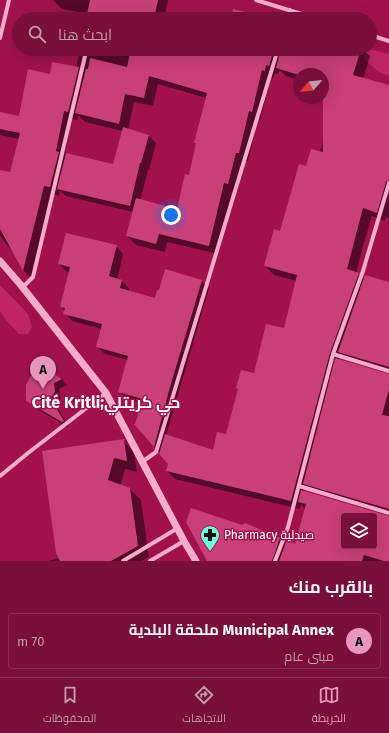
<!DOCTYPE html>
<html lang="ar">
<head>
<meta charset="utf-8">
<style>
	:root { --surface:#790e39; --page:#7e1741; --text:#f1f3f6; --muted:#c39cae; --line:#8a2e53; --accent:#e797bd }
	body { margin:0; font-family:"Fira Sans",Cairo,sans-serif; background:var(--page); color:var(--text); direction:rtl }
	.controls { position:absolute; right:12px; bottom:12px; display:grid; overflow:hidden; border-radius:4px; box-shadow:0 4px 16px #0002 }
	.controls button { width:36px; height:36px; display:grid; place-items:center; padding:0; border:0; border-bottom:1px solid var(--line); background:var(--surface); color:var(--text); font:20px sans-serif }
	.compass { position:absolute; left:293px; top:68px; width:36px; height:36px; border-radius:50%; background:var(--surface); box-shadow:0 4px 16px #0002; rotate:242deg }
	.you { position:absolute; left:171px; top:215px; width:14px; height:14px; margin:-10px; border:3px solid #fff; border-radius:50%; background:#1a73e8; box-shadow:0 0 0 6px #1a73e833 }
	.badge { display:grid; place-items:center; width:26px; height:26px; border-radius:50%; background:var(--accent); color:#111; font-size:13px; font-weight:700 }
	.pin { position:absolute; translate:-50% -33px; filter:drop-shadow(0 1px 2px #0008) }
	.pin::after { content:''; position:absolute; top:21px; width:14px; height:12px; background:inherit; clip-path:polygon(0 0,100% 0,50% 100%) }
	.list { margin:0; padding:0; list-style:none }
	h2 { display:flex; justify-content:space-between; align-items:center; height:52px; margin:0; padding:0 16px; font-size:17px }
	h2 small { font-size:13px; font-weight:400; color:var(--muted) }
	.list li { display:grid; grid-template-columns:26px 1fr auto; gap:12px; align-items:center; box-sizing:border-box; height:56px; margin:0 8px 8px; padding:0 8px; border:1px solid var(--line); border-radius:4px }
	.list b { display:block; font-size:15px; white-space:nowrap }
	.list p { margin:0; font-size:13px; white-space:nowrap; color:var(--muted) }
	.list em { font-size:13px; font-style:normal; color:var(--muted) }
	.icon { flex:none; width:22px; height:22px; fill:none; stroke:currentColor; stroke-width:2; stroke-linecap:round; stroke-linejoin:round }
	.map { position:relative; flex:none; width:389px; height:561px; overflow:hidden; direction:ltr }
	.search { position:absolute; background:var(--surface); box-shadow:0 4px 16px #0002; left:12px; right:12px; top:12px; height:44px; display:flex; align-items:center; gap:10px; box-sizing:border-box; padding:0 14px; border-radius:22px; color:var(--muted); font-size:15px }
	.sheet { height:116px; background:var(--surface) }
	nav { display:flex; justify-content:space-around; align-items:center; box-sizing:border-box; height:56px; border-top:1px solid var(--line); background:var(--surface); font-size:11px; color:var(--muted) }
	nav a { display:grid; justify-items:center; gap:2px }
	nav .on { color:var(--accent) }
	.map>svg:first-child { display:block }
	.green { fill:#bf2565 }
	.shadow { fill:#0007; fill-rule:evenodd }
	.building { fill:#c93f78; fill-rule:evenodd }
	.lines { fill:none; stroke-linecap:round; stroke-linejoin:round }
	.minor { stroke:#f5abca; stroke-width:4 }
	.tertiary { stroke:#f5abca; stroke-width:7 }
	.labels { text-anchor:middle; stroke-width:3; stroke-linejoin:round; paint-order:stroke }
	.poi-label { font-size:12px; fill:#fff; stroke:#a1124c; text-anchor:start }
	.district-label { font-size:16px; font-weight:bold; fill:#fff; stroke:#a1124c }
</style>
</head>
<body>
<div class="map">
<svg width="389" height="561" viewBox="0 0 389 561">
	<rect width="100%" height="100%" fill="#a1124c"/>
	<path class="green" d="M369 49 389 54V76L379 72 366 61 364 55Z
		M0 285 28 314 32 327 28 334H19L7 321 0 311Z"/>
	<path class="shadow" d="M53 0H168L164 19H87L88 14 62 9Z
		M80 49H362L370 56 363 79 389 87V219L386 217 385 221 372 216 364 243 356 273 358 274 365 280 389 283V373L347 360 341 354 339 360 389 375V515L313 492 306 485 304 492 389 517V561H208L280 539 286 545H295L305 509 301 504 300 509 175 479 167 471 169 464 136 425 142 404 126 399 119 391 128 360 105 354 97 347 102 329 72 321 65 313V311L61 307 70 272H67L59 264 116 246 123 254 117 280 122 281 129 289V291L155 299 202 281 209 288 166 436 214 451 227 435 255 374 285 330 297 281 274 275 265 266 281 232 307 167 320 152 335 101 323 97V74H299V80L286 76 279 70 278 74 275 73 273 79 271 78 260 120 258 119 248 161H244L237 192 232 191 218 254 167 242 165 252 136 245 127 236 133 212 66 196 60 191 59 196 53 194 31 278 23 270 13 252 0 236V171L10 173 19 139 0 135V113L19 117 51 75 76 68ZM158 84 206 98 195 142 197 145 190 176 178 210 140 201 148 170H149L156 143 148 135 128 130 134 102 153 106ZM78 115 85 122 123 131 113 165 65 154 72 119 77 120ZM344 516H374V546H344Z
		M43 368 62 379 67 385 59 389 61 398 56 405 69 428 34 407 27 401Z
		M123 440 134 452 137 472 125 469 120 486 130 489 141 500 149 557 142 561H48L60 558Z"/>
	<path class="building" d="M90 0H158L154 19H86Z
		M233 9 274 19H230Z
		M131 49H274L269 66 266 65 265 71 262 70 252 112 249 111 239 153H236L228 184 224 183 209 246 159 234 156 244 126 236 136 198 177 209 185 174 189 175 196 143H194L207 93 149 76 144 98 125 94 119 124 75 113 86 69H88L90 58 127 67Z
		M281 49H361L353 75 389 85V180L386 182 377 213 363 208 347 269 359 273 330 353 291 501 166 471 168 464 159 454 165 434 213 450 217 432 226 434 238 389 236 388 241 370 254 373 266 324 284 328 297 275 264 266 274 229 280 231 299 164 306 166 311 149 323 152V74H299V75L276 68Z
		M52 62 79 67 68 112 64 111 56 151 59 152 50 187 44 186 23 271 0 229V170L10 172 20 133 0 129V112L19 116 28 69 50 74Z
		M123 127 149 135 141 163H140L130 206 57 189 66 153 113 164Z
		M66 233 117 245 109 276 122 280 120 288 155 298 157 290H159L165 269 202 280 170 387 154 447 134 424H135L143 399 118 392 128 356 96 347 102 324 63 314 65 308 60 307 70 267 58 264Z
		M365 275 389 282V367L338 352Z
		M335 358 389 374V389L382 415 389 416V509L303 484Z
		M43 367 62 379 54 383 55 392 50 398 64 421 62 422 26 401V385L33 372Z
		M124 439 127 461 114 458 108 480 130 488 138 546 111 561H60L56 553 42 451Z
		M301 490 389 516V561H384L364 555 362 561H279L287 540 295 544 306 504 298 502ZM344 516H374V546H344Z
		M191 508 242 525 245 523 280 538 272 561H207L186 522Z"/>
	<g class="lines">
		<path class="minor" d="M256 0 318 19
			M287 19 290 10
			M370 35 389 41
			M0 38 9 0
			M23 287 33 277 85 56
			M333 354 389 371
			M142 462 156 452 278 49
			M0 476 28 453 106 393
			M299 486 389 513
			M123 561 178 528
			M150 561 184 541
			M275 561 288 527 333 354 363 271 389 183"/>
		<path class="tertiary" d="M0 261 20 284 106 393 184 541 196 561"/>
	</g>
	<defs>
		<g id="pharmacy-pin" transform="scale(1)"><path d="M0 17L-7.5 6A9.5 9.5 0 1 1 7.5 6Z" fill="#6fffda" stroke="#a1124c"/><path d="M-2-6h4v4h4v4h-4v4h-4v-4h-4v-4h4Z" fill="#111"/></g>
	</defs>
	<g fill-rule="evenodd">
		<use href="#pharmacy-pin" x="210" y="535"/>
	</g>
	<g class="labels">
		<g class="poi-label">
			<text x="224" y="539">Pharmacy صيدلية</text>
		</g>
		<g class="district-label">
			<text x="106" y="408">Cité Kritli;حي كريتلي</text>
		</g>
	</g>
</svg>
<div class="controls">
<button><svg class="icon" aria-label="layers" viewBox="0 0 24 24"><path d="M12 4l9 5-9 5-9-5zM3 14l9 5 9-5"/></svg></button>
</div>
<svg class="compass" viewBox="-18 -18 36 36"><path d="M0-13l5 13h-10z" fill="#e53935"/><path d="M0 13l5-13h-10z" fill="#c39cae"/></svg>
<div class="you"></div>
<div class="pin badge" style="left:43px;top:389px">A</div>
<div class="search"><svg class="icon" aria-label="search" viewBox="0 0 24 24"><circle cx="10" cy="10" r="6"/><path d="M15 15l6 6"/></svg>ابحث هنا</div>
</div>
<section class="sheet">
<h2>بالقرب منك<small></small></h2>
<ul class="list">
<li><span class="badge">A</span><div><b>Municipal Annex ملحقة البلدية</b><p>مبنى عام</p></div><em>70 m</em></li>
</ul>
</section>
<nav>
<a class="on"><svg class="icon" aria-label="map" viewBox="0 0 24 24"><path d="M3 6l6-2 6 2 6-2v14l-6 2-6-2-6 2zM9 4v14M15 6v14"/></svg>الخريطة</a>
<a><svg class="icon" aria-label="directions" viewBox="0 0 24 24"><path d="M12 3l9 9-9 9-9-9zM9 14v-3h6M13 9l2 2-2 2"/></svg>الاتجاهات</a>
<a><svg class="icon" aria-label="saved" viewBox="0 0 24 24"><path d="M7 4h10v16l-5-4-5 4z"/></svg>المحفوظات</a>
</nav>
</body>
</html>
